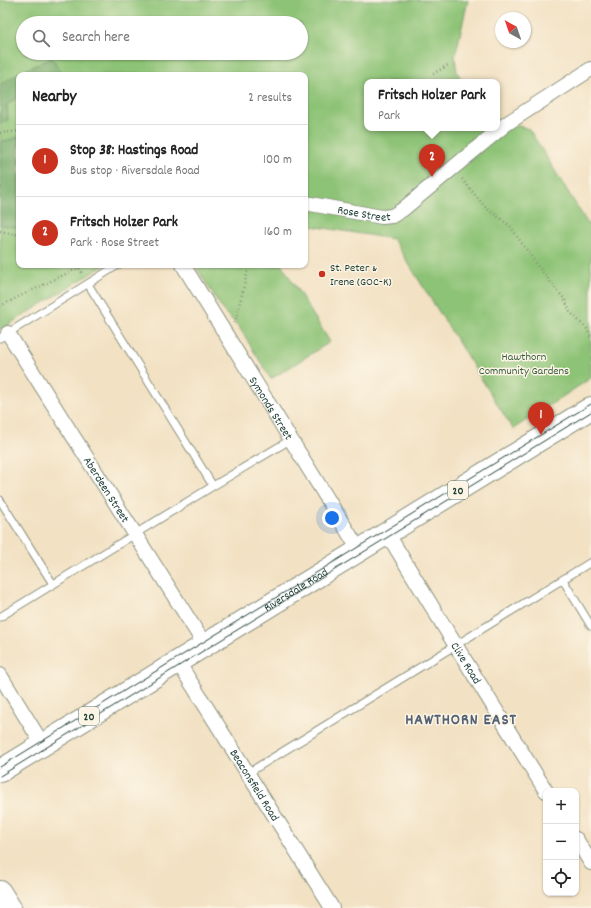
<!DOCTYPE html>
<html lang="en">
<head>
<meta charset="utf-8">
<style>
	:root { --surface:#fff; --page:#f2f2f2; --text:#222; --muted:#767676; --line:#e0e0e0; --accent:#c8321e }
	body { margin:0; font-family:Dekko,sans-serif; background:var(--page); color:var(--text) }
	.controls { position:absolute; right:12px; bottom:12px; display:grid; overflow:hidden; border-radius:8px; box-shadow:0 1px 3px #0004 }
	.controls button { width:36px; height:36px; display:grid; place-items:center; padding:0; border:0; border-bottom:1px solid var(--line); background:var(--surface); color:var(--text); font:20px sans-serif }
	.compass { position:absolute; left:495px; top:12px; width:36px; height:36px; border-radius:50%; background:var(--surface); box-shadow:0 1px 3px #0004; rotate:320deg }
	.you { position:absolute; left:332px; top:518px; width:14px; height:14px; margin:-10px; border:3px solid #fff; border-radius:50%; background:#1a73e8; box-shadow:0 0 0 6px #1a73e833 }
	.badge { display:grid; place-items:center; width:26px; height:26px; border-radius:50%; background:var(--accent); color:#fff; font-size:13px; font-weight:700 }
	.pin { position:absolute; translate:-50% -33px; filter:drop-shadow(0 1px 2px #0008) }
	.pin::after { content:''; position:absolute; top:21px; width:14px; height:12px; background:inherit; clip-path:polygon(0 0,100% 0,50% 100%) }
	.popup { position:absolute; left:364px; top:79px; width:136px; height:52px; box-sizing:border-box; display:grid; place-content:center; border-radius:8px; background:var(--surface); filter:drop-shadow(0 1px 3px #0005); font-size:13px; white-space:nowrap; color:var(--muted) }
	.popup b { font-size:15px; color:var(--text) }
	.popup::after { content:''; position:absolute; left:50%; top:100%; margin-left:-8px; border:8px solid transparent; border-top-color:var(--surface) }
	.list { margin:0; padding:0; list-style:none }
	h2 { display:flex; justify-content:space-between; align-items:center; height:52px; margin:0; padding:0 16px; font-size:17px }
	h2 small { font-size:13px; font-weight:400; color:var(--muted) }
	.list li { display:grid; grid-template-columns:26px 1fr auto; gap:12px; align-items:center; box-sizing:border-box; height:72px; padding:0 16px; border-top:1px solid var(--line) }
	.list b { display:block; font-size:15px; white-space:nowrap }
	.list p { margin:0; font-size:13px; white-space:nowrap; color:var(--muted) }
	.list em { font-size:13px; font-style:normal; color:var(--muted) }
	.icon { flex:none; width:22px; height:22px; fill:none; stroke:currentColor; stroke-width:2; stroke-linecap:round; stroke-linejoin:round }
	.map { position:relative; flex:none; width:591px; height:908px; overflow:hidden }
	.search { position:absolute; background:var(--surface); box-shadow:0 1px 3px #0004; left:16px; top:16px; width:292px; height:44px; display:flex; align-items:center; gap:10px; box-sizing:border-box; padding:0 14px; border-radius:22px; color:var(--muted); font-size:15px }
	.panel { position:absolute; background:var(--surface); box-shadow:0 1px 3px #0004; left:16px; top:72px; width:292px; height:196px; border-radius:8px }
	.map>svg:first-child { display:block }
	.green { fill:#8dc376; stroke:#568055; fill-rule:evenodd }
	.forest { fill:#72a967; stroke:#48734e }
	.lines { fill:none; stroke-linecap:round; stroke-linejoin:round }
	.lane-casing { stroke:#888f7c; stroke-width:9 }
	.street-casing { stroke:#888f7c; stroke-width:16 }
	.primary-casing { stroke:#888f7c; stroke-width:24 }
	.path { stroke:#888f7c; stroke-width:2.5; stroke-dasharray:1 3; stroke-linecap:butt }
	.lane { stroke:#fff; stroke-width:7 }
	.street { stroke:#fff; stroke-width:14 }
	.primary { stroke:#fff; stroke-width:22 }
	.tram { stroke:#1f3d34; stroke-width:1 }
	.poi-dot { fill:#c8321e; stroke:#fcf5e5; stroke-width:1.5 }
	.labels { text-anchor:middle; stroke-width:3; stroke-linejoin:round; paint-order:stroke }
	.shield { fill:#fcf5e5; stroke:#617469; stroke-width:1 }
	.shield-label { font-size:11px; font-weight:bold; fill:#1f3d34 }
	.street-label { font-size:12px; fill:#1f3d34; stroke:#fcf5e5 }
	.poi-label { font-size:12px; fill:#1f3d34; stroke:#fcf5e5; text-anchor:start }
	.park-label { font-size:12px; fill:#3a5e44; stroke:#fcf5e5 }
	.district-label { font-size:16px; font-weight:bold; letter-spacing:1px; fill:#556276; stroke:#fcf5e5 }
</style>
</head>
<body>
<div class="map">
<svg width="591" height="908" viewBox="0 0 591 908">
	<rect width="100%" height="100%" fill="#fcf5e5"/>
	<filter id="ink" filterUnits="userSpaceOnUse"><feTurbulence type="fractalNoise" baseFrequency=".025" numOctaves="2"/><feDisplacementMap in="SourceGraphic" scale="8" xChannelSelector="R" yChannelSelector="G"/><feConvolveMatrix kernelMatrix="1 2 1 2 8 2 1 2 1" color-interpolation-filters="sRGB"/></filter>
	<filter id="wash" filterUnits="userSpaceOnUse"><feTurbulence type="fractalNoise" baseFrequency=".012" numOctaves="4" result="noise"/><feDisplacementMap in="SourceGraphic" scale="16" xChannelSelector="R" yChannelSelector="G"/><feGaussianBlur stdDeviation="0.9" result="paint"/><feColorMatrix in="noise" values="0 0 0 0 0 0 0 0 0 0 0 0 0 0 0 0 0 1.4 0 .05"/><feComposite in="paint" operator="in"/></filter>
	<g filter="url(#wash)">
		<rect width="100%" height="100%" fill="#f2e1c3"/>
		<path class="green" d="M0 0H468L455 57 457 72 463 82H367V128H497V120L529 129 591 229V378L513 429 393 239 305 225V75H19V265H105L0 330ZM23 23H301V53H23Z
			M195 265H282L330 342 271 379 239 327 224 312Z"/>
		<path class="forest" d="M52 58 63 74 19 75V96L7 105 8 120 0 124V85L20 72Z
			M19 137V228L0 225V142Z"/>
	</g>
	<g filter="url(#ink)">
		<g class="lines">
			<g class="lane-casing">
				<path id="lane" d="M88 284 213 486
					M0 338 118 265
					M0 500 53 584
					M563 580 591 626
					M0 617 213 486 290 440
					M248 773 591 562"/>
			</g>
			<g class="street-casing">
				<g id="street">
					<path id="s1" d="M305 203 382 217 392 216 402 210 506 124 591 69"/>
					<path id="s2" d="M183 265 359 550"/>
					<path id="s3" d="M8 333 205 645"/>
					<path id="s4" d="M387 533 456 646 546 791"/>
					<path id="s5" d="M178 662 332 908"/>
					<path d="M0 675 43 745"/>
					<path d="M576 839 591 863"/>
				</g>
			</g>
			<g class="primary-casing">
				<g id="primary">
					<path id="s6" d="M0 771 591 408"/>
					<path d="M0 892 10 908"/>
				</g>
			</g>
			<path class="path" d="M433 74 448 65
				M0 133 19 131
				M462 179 485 207 510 226 537 265 565 300 570 312 587 329 591 338
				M0 231 19 235
				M77 265 83 274
				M0 306 84 265
				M235 323 249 265"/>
			<use href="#lane" class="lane"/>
			<use href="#street" class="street"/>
			<use href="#primary" class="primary"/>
			<path class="tram" d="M0 767 591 404
				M0 776 591 412"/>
		</g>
	</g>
	<circle class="poi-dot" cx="322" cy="274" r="4"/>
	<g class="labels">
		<g class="shield">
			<rect x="448" y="481" width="20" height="18" rx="3"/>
			<rect x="79" y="707" width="20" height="18" rx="3"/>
		</g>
		<g class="shield-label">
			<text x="458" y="494">20</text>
			<text x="89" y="720">20</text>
		</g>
		<g class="street-label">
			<text dy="4" stroke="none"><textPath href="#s1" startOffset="60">Rose Street</textPath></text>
			<text dy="4" stroke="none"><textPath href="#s2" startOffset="168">Symonds Street</textPath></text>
			<text dy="4" stroke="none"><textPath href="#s3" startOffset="185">Aberdeen Street</textPath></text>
			<text dy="4" stroke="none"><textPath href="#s6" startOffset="347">Riversdale Road</textPath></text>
			<text dy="4" stroke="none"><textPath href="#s4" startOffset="152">Clive Road</textPath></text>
			<text dy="4" stroke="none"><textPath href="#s5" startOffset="145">Beaconsfield Road</textPath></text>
		</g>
		<g class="poi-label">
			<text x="330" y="271">St. Peter &amp;<tspan x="330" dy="14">Irene (GOC-K)</tspan></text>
		</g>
		<g class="park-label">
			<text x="524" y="360">Hawthorn<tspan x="524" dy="14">Community Gardens</tspan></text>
		</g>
		<g class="district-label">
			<text x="461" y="724">HAWTHORN EAST</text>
		</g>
	</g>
</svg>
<div class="controls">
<button>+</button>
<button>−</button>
<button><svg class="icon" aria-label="locate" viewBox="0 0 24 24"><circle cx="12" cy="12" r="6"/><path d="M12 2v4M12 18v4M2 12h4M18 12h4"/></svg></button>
</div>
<svg class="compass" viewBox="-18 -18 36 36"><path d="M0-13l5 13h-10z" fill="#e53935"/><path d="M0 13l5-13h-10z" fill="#767676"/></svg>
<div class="you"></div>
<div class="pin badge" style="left:541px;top:435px">1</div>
<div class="pin badge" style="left:432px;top:177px">2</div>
<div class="popup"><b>Fritsch Holzer Park</b>Park</div>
<div class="search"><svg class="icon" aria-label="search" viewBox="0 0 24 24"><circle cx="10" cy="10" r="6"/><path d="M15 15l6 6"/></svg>Search here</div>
<section class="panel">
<h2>Nearby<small>2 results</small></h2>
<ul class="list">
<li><span class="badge">1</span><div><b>Stop 38: Hastings Road</b><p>Bus stop · Riversdale Road</p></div><em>100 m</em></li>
<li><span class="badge">2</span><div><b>Fritsch Holzer Park</b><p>Park · Rose Street</p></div><em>160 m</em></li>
</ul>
</section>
</div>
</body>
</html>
